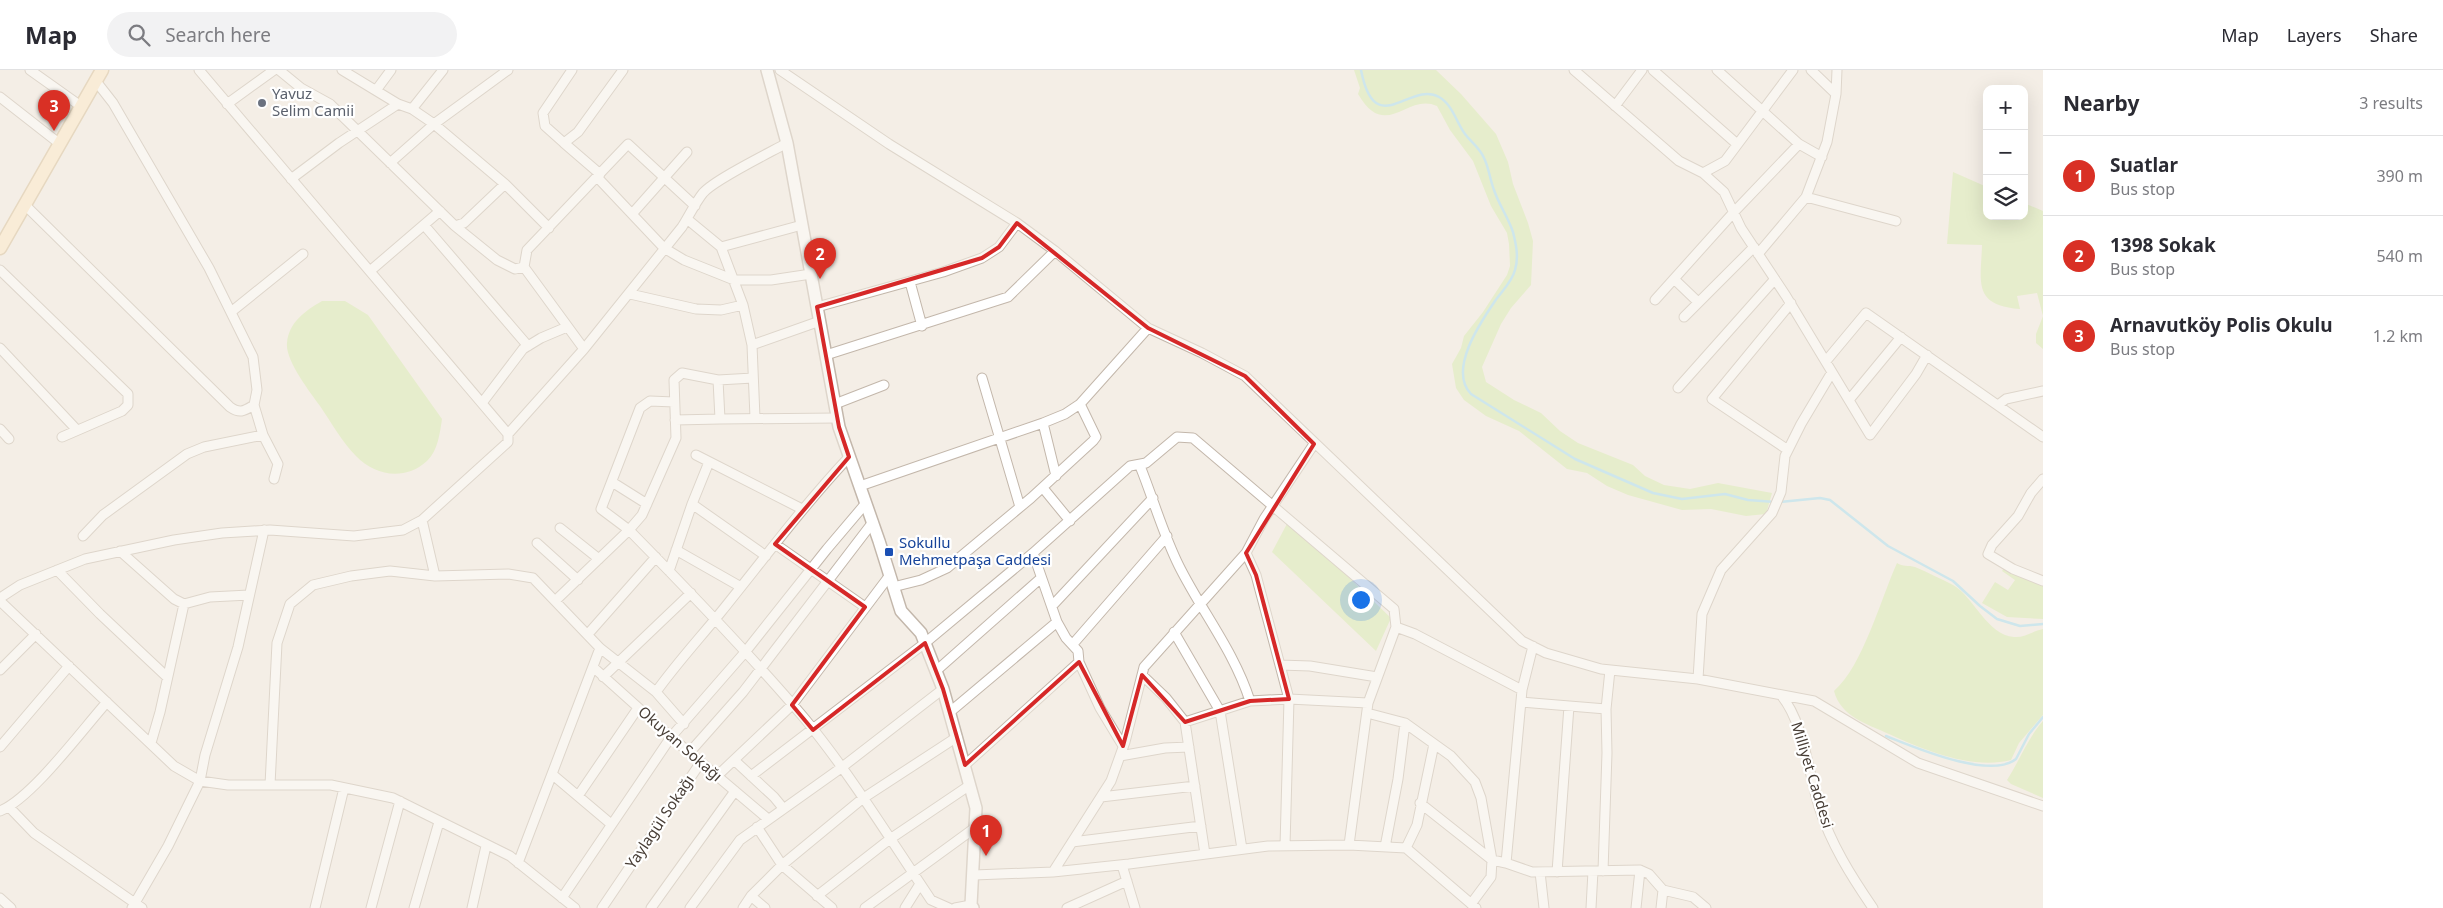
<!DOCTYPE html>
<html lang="en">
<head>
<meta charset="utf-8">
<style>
	:root { --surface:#fff; --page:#f2f2f3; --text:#2b2b33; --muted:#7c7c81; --line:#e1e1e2; --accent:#d93025 }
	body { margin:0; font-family:"Noto Sans",sans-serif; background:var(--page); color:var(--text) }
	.controls { position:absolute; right:15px; top:15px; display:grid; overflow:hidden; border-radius:10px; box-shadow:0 5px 20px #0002 }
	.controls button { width:45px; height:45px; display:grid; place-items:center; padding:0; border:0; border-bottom:1px solid var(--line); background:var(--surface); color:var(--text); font:25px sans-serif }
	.you { position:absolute; left:1360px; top:529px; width:18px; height:18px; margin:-12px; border:4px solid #fff; border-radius:50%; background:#1a73e8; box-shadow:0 0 0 8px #1a73e833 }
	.badge { display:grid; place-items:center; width:32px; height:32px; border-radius:50%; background:var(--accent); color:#fff; font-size:16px; font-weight:700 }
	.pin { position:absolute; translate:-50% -41px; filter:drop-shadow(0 1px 2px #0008) }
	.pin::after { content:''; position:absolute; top:26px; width:18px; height:15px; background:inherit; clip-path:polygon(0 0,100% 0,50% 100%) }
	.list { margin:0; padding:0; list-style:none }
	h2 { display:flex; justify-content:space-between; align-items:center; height:65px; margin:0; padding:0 20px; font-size:21px }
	h2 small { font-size:16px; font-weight:400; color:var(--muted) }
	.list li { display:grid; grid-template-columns:32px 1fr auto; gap:15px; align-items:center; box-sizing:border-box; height:80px; padding:0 20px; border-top:1px solid var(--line) }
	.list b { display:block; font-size:19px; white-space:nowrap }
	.list p { margin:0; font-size:16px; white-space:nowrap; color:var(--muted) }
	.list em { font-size:16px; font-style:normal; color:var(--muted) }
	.icon { flex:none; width:28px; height:28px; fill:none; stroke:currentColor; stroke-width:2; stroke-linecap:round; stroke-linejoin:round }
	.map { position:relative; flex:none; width:2043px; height:838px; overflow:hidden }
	header { display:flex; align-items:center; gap:30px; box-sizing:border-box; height:70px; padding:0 25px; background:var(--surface); border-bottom:1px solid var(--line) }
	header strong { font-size:24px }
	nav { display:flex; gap:28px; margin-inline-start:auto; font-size:18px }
	.search { width:350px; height:45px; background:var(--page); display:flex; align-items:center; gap:12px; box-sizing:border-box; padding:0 18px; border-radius:28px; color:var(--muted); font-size:19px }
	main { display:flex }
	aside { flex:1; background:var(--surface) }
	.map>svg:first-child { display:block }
	.green { fill:#d6eaad }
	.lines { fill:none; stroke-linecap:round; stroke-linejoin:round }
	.stream { stroke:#9fdcf3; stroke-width:2.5 }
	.minor-casing { stroke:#c3b7ab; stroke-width:11 }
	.tertiary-casing { stroke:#c3b7ab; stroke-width:14 }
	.secondary-casing { stroke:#d6bc94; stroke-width:15 }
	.minor { stroke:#fff; stroke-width:9 }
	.tertiary { stroke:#fff; stroke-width:11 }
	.secondary { stroke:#ffe9c5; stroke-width:12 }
	.marked { fill:none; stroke:#d62828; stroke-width:4; stroke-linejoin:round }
	.worship-dot { fill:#6b7280; stroke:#fff; stroke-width:2 }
	.transit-dot { fill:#1a4fb4; stroke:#fff; stroke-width:2 }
	.labels { text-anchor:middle; stroke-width:4.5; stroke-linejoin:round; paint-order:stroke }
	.worship-label { font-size:15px; fill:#5b616d; stroke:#fff; text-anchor:start }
	.transit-label { font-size:15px; fill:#164399; stroke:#fff; text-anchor:start }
	.street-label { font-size:15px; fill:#473d35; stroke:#fff }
</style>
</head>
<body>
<header>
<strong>Map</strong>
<div class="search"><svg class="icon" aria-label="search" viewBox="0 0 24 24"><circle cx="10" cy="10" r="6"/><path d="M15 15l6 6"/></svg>Search here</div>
<nav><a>Map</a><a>Layers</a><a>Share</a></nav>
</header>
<main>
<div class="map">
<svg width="2043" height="838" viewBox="0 0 2043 838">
	<rect width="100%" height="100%" fill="#f4eee6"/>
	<path class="green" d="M1354 0H1436L1461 24 1496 64 1508 92 1513 114 1528 153 1533 171 1531 215 1511 238 1501 254 1482 297 1486 312 1514 330 1541 343 1560 361 1578 373 1633 395 1645 406 1664 415 1690 419 1718 413 1772 423 1766 444 1746 446 1711 439 1682 440 1628 425 1607 416 1587 403 1567 399 1519 361 1486 346 1464 330 1456 318 1452 294 1461 278 1464 266 1483 242 1507 205 1510 196 1509 174 1507 163 1491 136 1473 91 1450 60 1437 36C1407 22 1386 72 1358 24L1360 18Z
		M1953 102 1987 117V146H2024V133L2043 141V279L2036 273V264L2043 246 2037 223 2017 226 2020 239C1972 235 1981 212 1982 175L1947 174Z
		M322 231H345L368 245 442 349C440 362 438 381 427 391 405 411 375 406 356 386 342 372 331 352 320 336 310 322 285 290 287 273 289 252 305 241 322 231Z
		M1289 450 1391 548 1376 581 1272 482Z
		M1897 493C1903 497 1908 495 1915 497 1927 502 1941 509 1953 515 1974 527 1987 565 2014 567 2024 568 2033 561 2043 559V645L2019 673 2011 690C1972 700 1924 680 1889 664 1867 654 1841 647 1834 621 1863 596 1881 528 1897 493Z
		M2004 498 2043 514V549L2007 547 1982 533 1995 512 2008 520 2015 510 2002 501Z
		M2043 651V728L2011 714 2007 710C2020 690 2027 669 2043 651Z"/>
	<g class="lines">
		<path class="stream" d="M1361 0C1375 72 1410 10 1439 27 1453 35 1456 52 1465 64 1471 72 1480 78 1484 88 1489 98 1490 110 1494 120 1499 135 1508 147 1513 162 1516 174 1519 187 1515 200 1512 212 1502 221 1495 231 1480 253 1448 300 1471 324L1575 389 1653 423 1682 429 1725 424 1748 430 1775 432
			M1780 432 1820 428 1830 430 1888 476 1953 511 1980 536 1997 549 2020 556 2043 554
			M1886 666C1914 677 1990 710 2016 689L2029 664 2043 647"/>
		<g class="minor-casing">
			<path id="minor" d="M30 0 82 37
				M279 0 301 18 330 34 455 156 464 153 505 114
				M342 0 398 34 412 39 434 54 505 114 549 158
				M572 0 543 43 545 56 564 73 578 62 623 0
				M780 0 889 74 1017 153 1055 181 1148 258 1202 283 1245 306 1522 571 1546 583 1601 599 1698 609 1814 631 1918 693 2043 736
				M1574 0 1679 91 1703 103 1724 122 1741 158 1786 226 1870 365 1916 304 1927 285
				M1653 0 1737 74
				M1717 0 1799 74 1822 87
				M1811 0 1836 24
				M377 19 391 0
				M0 27 60 74
				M227 34 274 0
				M1615 36 1642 0
				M412 39 443 0
				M564 73 600 104
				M390 93 434 54 508 0
				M1703 103 1725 91 1793 0
				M597 107 664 178 684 190 734 210H771L811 204
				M291 109 339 73 398 34
				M1806 127 1896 151
				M25 135 230 337C240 344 244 341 254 335L257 320 253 287 209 198 113 33 95 10
				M695 136 628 74 527 180 524 197 584 279 682 157C689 146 695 133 703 123 714 110 769 83 787 73
				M632 144 687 82
				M687 149 721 177 743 235 752 275 755 348
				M424 155 528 276
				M455 156 497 190 515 199 524 197
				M721 177 802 155
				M1758 184 1806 127 1827 72 1836 24 1837 0
				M0 200 128 324V335L122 341 62 367
				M370 201 440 141
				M1674 209 1698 232
				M910 212 922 256
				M630 224 696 239 721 240 743 235
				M1655 230 1734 142 1799 74
				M817 237 943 202 982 188 999 177 1017 153
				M231 242 303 184
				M1684 247 1754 177
				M752 275 820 251
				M0 278 77 360
				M826 285 1008 227 1055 181
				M1826 291 1866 243 2043 367
				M982 308 1020 437
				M718 310 720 349 837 348
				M1678 318 1775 209
				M1849 330 1901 267
				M674 332 650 331 640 338 601 439 629 460 642 445 676 368 674 310 682 303 718 310 753 308
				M482 333 523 279 541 268 567 257
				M835 334 884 315
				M254 335 263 365 278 394 274 409
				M1998 335 2006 329 2043 321
				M675 350 720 349
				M1043 353 1056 406
				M0 359 9 369
				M508 364 584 279
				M1788 380 1712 329 1791 233
				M696 385 802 439
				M1140 396C1153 428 1163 464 1179 496 1202 542 1234 581 1250 631
				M2043 409 2031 423 2018 446 1992 475 1988 484 2013 499 2043 511
				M612 412 647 434
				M860 416 1043 353 1065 344 1080 334 1148 258
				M1043 418 1070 451
				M692 434 766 486
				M422 450 435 506
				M560 458 599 489
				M83 466 103 445 187 384 204 377 263 365
				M537 473 578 510
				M775 474 865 537
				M676 480 741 517
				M120 481 174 529 184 534 210 527 249 525
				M1033 483 1057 552 1066 568 1078 581 1079 592 1100 638 1123 676
				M1246 483 1264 449 1314 374
				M57 500 100 544 167 607
				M669 501 692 434 709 392
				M893 517 921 510 947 498 1031 428 1093 371 1096 367 1080 334
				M0 528 20 515 85 489 174 470 222 463 270 460 354 466 403 460 422 450 508 372V364L199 0
				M0 531 174 696 200 711 228 715H331L393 728 510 786 575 838
				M555 531 629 460C689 521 749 583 805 649 851 705 890 769 931 830L949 838
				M1052 536 1153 428
				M1174 562 1220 641 1242 779
				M588 564 656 487
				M1073 574 1167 466
				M1280 595 1310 596 1377 607
				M593 597 671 667 768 749
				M0 600 36 564
				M936 601 1041 508
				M1142 605 1166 628 1185 652 1205 784
				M603 607 691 523
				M1698 609 1702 544 1721 500 1772 443 1781 422 1785 386 1801 354 1832 302
				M656 622C676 594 699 569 721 542 763 490 803 436 849 387
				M1781 625C1804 653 1808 701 1819 737 1831 774 1851 806 1873 838
				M1521 632 1606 639
				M950 642 1057 552
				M1367 643 1405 653 1451 686 1475 712 1481 728 1492 790 1491 807 1471 834
				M1185 652 1250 631 1289 629 1368 633
				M151 673 160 642 184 534
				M0 677 69 596
				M689 683 743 622 873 452
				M1120 686 1165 678 1189 677
				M734 690 774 727 783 738
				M965 695 1079 592
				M553 705 611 754
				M717 706 792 635 890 505
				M751 706 925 573 1033 483 1130 396 1146 393 1177 367 1193 368 1394 539 1396 557
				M270 715 277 573 290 534 313 515 351 506 390 501 435 506 508 504 533 508 600 578 656 622 684 654
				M578 726 638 638
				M1101 727 1195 716
				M1420 733 1492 790 1506 793 1532 802 1640 800 1649 804 1663 820 1661 838
				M9 737 34 763 142 838
				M0 741C32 728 82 660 107 632
				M757 757 782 795 832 838
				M1072 772 1201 756
				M1349 775 1368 633 1396 557 1415 564 1522 620
				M1385 777 1398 709 1405 653
				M1406 778 1417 755 1434 674
				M518 793 600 578
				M1506 793 1522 620 1533 576
				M1122 795 1135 838
				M1603 801 1607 683 1606 639 1610 600
				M1053 802 1111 711 1125 672 1144 597 1246 483 1256 505 1289 629 1285 776
				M1540 802 1544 838
				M1557 802 1569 636
				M974 805 1053 802 1129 794 1268 776 1349 775 1406 778 1476 838
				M1663 820 1693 827 1706 838
				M751 826 765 838
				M817 826 890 769 970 715
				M0 828 11 838
				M562 828 671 667 746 581 827 479 866 433
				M132 838 168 776 200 711 205 685 238 577 264 460
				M315 838 344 718
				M371 838 400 731
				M414 838 439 752
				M472 838 486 776
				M602 838 701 692
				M651 838 735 721
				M690 838 740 770 841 698 943 619
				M743 838 751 826 782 795 862 729 957 667
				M865 838 976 757
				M905 838 920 814
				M955 838 971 835
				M1067 838 1127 811
				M1591 838 1593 801
				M1636 838 1640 800"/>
		</g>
		<g class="tertiary-casing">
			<path id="tertiary" d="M767 0 787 73 839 357 879 471 901 541 921 563 943 619 976 738 971 835 973 838"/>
		</g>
		<g class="secondary-casing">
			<path id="secondary" d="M0 178 102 0"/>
		</g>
		<use href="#minor" class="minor"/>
		<use href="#tertiary" class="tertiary"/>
		<use href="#secondary" class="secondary"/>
	</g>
	<path d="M0 0H2043V838H0ZM1017 153 1148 258 1245 306 1314 374 1246 483 1256 505 1289 629 1250 631 1185 652 1142 605 1123 676 1079 592 965 695 943 619 925 573 813 660 792 635 865 537 775 474 849 387 839 357 817 237 982 188 999 177Z" fill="#f4eee6" fill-opacity=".55" fill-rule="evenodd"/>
	<path class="marked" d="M1017 153 1148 258 1245 306 1314 374 1246 483 1256 505 1289 629 1250 631 1185 652 1142 605 1123 676 1079 592 965 695 943 619 925 573 813 660 792 635 865 537 775 474 849 387 839 357 817 237 982 188 999 177Z"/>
	<circle class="worship-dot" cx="262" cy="33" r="5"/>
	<rect class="transit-dot" x="884" y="477" width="10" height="10" rx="2.5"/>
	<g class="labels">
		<g class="worship-label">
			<text x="272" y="29">Yavuz<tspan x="272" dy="17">Selim Camii</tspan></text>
		</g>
		<g class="transit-label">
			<text x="899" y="478">Sokullu<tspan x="899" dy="17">Mehmetpaşa Caddesi</tspan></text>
		</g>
		<g class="street-label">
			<text transform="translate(680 674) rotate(41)" y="5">Okuyan Sokağı</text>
			<text transform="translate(1812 705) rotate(73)" y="5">Milliyet Caddesi</text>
			<text transform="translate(660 752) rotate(-56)" y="5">Yaylagül Sokağı</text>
		</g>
	</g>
</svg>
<div class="controls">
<button>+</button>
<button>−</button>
<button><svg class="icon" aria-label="layers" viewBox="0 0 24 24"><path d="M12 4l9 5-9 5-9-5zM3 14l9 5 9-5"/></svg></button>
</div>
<div class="you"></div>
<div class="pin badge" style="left:986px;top:786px">1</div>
<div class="pin badge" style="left:820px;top:209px">2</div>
<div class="pin badge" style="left:54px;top:61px">3</div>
</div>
<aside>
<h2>Nearby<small>3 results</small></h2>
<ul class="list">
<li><span class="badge">1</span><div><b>Suatlar</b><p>Bus stop</p></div><em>390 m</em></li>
<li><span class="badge">2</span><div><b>1398 Sokak</b><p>Bus stop</p></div><em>540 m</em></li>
<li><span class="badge">3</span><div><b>Arnavutköy Polis Okulu</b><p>Bus stop</p></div><em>1.2 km</em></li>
</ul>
</aside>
</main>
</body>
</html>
